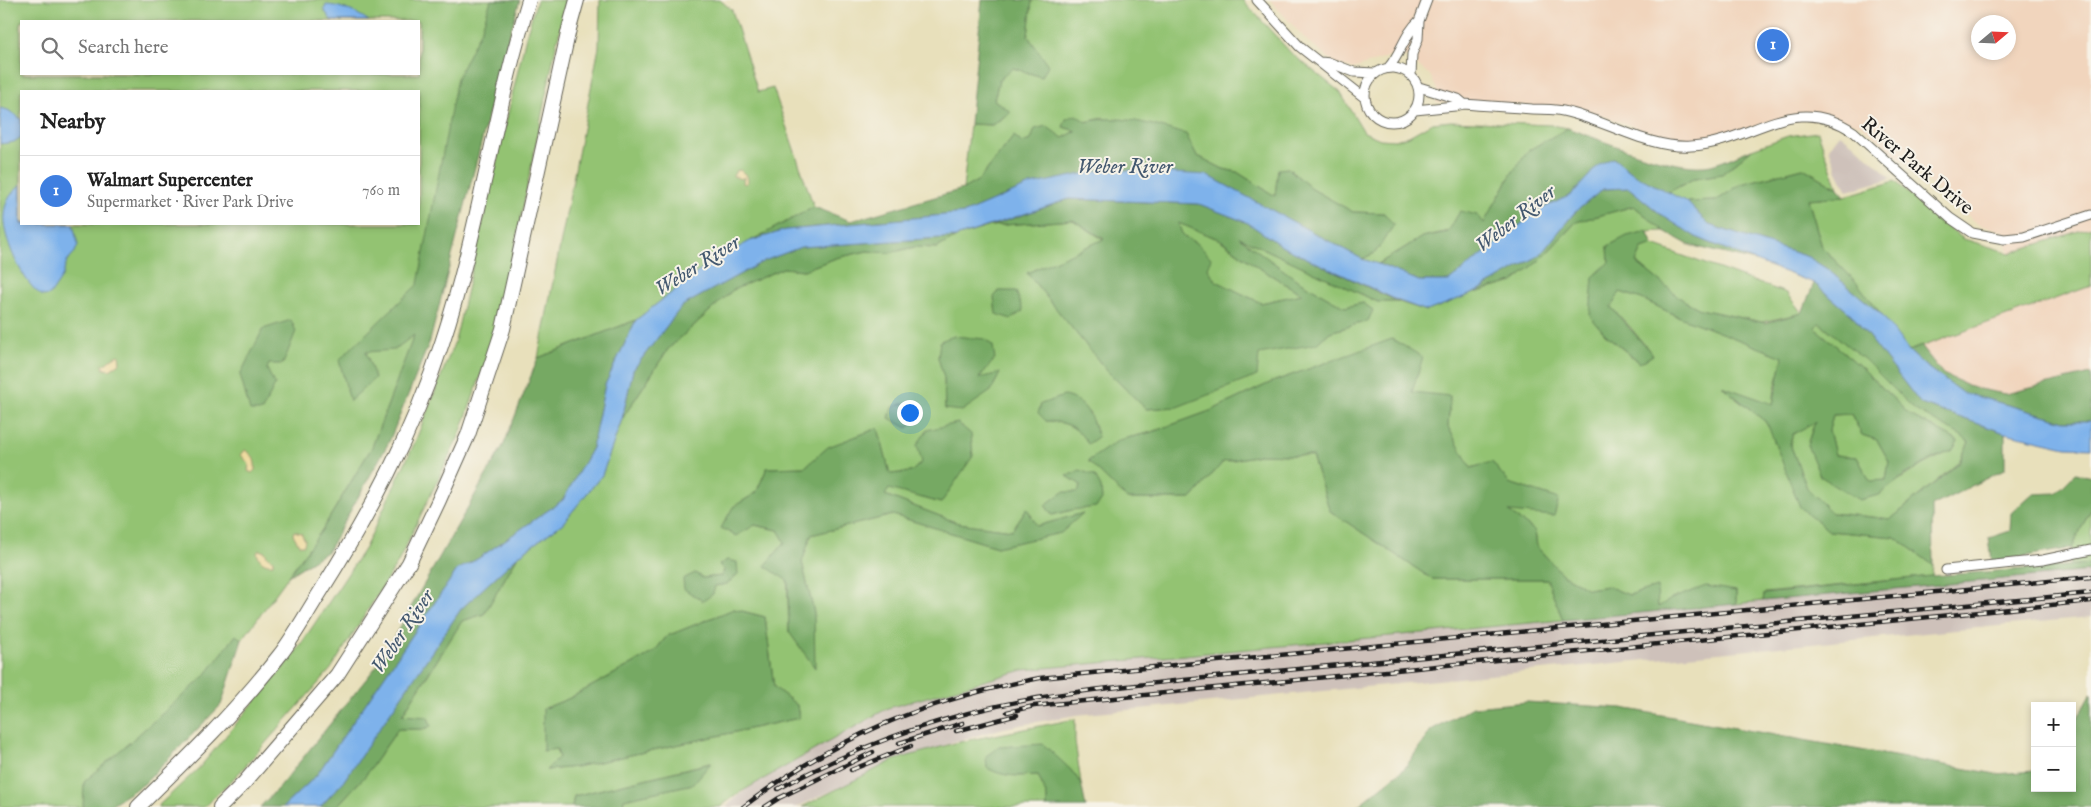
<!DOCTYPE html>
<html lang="en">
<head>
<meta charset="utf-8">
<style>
	:root { --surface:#fff; --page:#f2f2f2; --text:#222; --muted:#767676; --line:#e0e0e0; --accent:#0f766e }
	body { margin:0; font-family:"IM FELL English",serif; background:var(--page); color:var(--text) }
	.controls { position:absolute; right:15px; bottom:15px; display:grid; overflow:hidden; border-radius:0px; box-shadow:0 2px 8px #0003 }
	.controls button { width:45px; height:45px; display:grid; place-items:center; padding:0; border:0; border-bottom:1px solid var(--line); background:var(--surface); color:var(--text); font:25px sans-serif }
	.compass { position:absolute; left:1971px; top:15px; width:45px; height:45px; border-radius:50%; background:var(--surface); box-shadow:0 2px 8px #0003; rotate:71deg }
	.you { position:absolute; left:909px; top:412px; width:18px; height:18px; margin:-12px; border:4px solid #fff; border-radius:50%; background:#1a73e8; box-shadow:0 0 0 8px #1a73e833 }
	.badge { display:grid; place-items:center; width:32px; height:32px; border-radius:50%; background:var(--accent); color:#fff; font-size:16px; font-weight:700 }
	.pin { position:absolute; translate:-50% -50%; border:2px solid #fff; box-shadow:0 1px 5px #0006 }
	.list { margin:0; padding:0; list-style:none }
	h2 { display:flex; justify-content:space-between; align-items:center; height:65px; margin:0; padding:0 20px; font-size:21px }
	h2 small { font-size:16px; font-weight:400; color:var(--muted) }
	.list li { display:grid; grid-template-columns:32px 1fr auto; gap:15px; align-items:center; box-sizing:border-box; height:70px; padding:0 20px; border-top:1px solid var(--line) }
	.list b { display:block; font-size:19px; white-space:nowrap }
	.list p { margin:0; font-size:16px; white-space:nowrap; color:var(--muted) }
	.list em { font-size:16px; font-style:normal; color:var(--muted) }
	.icon { flex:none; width:28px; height:28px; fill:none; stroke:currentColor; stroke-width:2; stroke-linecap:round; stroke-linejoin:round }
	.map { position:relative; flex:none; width:2091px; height:807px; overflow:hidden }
	.search { position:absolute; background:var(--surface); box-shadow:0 2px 8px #0003; left:20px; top:20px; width:400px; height:55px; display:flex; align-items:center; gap:12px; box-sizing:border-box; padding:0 18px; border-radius:0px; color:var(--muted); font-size:19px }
	.panel { position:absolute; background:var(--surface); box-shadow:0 2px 8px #0003; left:20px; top:90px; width:400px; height:135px; border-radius:0px }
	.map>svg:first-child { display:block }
	.built { fill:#f1d5bd; fill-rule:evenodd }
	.industrial { fill:#cec1ba }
	.green { fill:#93c372; stroke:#587047; fill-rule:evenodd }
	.forest { fill:#76a964; stroke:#496240; fill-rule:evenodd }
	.sand { fill:#eeda9e; stroke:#857b5d }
	.water { fill:#7eb2eb; stroke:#4d6784 }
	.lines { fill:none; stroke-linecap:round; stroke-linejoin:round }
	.minor-casing { stroke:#636154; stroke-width:11 }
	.highway-casing { stroke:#636154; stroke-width:16 }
	.minor { stroke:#fff; stroke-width:9 }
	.highway { stroke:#fff; stroke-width:14 }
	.rail-casing { stroke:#1c1c1c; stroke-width:4.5 }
	.rail { stroke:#f7f3e8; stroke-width:2.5; stroke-dasharray:8; stroke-linecap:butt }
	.labels { text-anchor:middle; stroke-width:4; stroke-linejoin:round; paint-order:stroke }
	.street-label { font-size:20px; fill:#1c1c1c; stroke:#f7f3e8 }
	.water-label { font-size:21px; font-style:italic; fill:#43586f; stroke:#f7f3e8 }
</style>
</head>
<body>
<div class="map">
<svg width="2091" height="807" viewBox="0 0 2091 807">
	<rect width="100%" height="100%" fill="#f7f3e8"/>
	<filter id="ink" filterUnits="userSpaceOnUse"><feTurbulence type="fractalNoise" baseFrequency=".02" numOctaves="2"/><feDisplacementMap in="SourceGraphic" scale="10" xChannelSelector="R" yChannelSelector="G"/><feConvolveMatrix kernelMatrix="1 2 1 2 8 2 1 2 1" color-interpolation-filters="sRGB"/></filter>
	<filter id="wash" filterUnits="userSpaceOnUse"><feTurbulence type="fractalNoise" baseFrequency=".0096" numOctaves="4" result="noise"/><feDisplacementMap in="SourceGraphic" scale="20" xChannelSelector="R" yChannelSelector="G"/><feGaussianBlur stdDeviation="1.12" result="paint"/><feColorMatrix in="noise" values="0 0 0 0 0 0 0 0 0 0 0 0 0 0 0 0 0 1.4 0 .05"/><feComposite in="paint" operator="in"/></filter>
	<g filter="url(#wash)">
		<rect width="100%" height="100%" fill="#e8e0bb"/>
		<path class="built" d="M1270 0H2091V228L2010 253 2002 231 1979 225 1861 125 1820 113 1786 117 1707 141 1680 140 1656 134 1594 113 1564 107 1436 102 1437 90 1430 75 1407 57H1388L1353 69 1336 64 1308 42ZM1978 22H2008V52H1978Z
			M2091 286V374L2005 394 1974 388 1943 374 1921 346Z"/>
		<path class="industrial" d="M1840 134 1856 146 1892 178 1847 191 1837 171 1829 148Z
			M2091 563V617L1076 715 1004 728 953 742 870 773 797 807H725L767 772 887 708 1027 669 1086 661Z"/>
		<path class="green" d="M0 0H505L415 334 372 447 322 530 242 640 153 745 83 807H0ZM21 21H419V74H21ZM21 91H419V224H21Z
			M537 0H569L557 41 499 324 460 434 398 562 331 669 239 773 204 807H157L200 767 295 653 365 548 415 442 455 341 526 36Z
			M600 0H720L732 10 758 92 773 88 814 207 710 263 636 320 538 358 599 47Z
			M1032 0H1243L1291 53 1340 92 1364 132 1380 139 1395 140 1409 136 1432 123 1451 121 1551 125 1568 128 1529 150 1512 173 1484 223 1422 237 1378 264 1362 259 1375 253 1384 213 1353 212 1312 189 1288 168 1278 170 1275 196 1237 172 1223 169 1196 155 1103 118 1063 127 1076 131 1063 138 1031 140 1022 143 1014 136 979 180 963 189 970 124 992 125 1011 112 994 100 999 80 1013 68 1042 77 1028 36Z
			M1818 132 1838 188 1803 168 1741 184 1716 201 1687 202 1667 193 1695 178 1722 174 1752 149 1788 136Z
			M1895 181 1941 223 1964 239 2010 253 2091 227V286L1909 351 1858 285 1822 247 1808 199 1845 196Z
			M1634 206 1664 231C1643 231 1627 236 1608 246L1609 262 1590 315 1605 334 1639 363 1653 355 1630 327 1611 307 1620 292 1642 299 1675 315 1784 357 1775 388 1773 405 1723 387 1767 423 1829 531 1895 537 1933 565 1932 576 1765 593 1763 601 1736 604V591L1658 607 1656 588 1629 595 1607 586 1588 589 1562 574 1537 547 1535 531 1508 512 1559 499 1509 483 1492 462 1471 468 1448 427 1450 396 1412 393 1392 340 1272 382 1210 411 1152 432 1119 440 1127 499H1191L1223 462 1264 454 1312 456 1330 511 1432 579H1547L1563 620 1023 670 888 708 739 793 720 807H623V799L693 784 710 763 574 796 572 807H336L365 776 398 729H424L402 716 462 621 484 614 518 556 563 523 602 475 622 419 668 349 733 290 783 268 804 270 836 258 867 251 889 253 915 247 937 248 956 237 991 226 1073 220 1104 240 1027 273 1107 371 1147 409 1161 408 1264 323 1316 343 1330 332 1368 321 1372 310 1363 303 1345 307 1297 280 1235 235 1378 302H1399L1427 311 1474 293 1513 282 1540 260 1576 222ZM999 374 991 391 945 409 944 378 979 379ZM1038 413H1090L1088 443C1076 426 1067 422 1046 421ZM878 428 890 474 911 472 922 462 941 503 889 488 885 495 958 523 1012 530 1027 508 1037 526 1082 514 997 547 893 515 811 535 802 562 814 613 789 632 786 542 778 530 754 525 733 507 756 493 767 468 805 467 829 447ZM1067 476 1101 487 1072 510 1052 515 1045 505 1078 493 1082 485ZM724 570 727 584 715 586 695 573 703 578 722 576ZM734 609 765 617 774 687 797 705 799 718 576 767 547 770 559 758 543 709 570 698 654 652 667 636Z
			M1177 222 1220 240 1256 266 1302 294 1261 303 1216 281 1208 269 1198 244 1183 236Z
			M1653 245 1786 293 1802 313 1762 322 1700 309 1683 300 1636 262 1642 249Z
			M1819 322 1969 442 1959 462 1891 519 1832 513 1807 488 1790 444 1793 434 1815 421 1807 445 1879 495C1902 477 1924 462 1952 451L1958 441 1910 415 1861 367 1815 328Z
			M1851 414 1862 435 1877 440 1889 461 1886 480 1870 482 1857 457 1835 455 1829 430 1833 415Z
			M2091 508V564L2070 565 2072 548Z
			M1075 719V741L1081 783 1070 769 1016 776 1038 775 1047 797V807H802L894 760 955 743Z"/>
		<path class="forest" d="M491 0H520L506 47 430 341 389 442 328 551 288 576 322 530 372 447 414 335 394 350 366 352 375 378 350 401 339 360 418 284 457 78 482 28Z
			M982 0H1032L1028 36 1048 65 1042 77 1013 68 999 80 994 100 1011 112 992 125 970 124Z
			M1076 115 1086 122C1121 113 1152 125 1186 134L1196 155 1223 169 1237 172 1275 196 1278 169 1288 168 1312 189 1353 212 1384 213 1394 225 1375 253 1362 259 1207 175 1030 185 965 213 786 230 750 241 814 207 851 221 963 189 979 180 1014 136 1022 143 1031 140 1035 129 1046 126 1063 138 1076 131 1063 127 1066 119Z
			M1568 128C1604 141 1668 169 1705 166 1718 165 1739 154 1752 149L1722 174 1695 178 1667 193 1635 175 1613 158 1600 164 1571 195 1539 210 1449 281H1419L1378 264 1422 237 1448 232 1460 211 1477 215 1484 223 1512 173 1529 150Z
			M1803 168 1838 188 1845 196 1808 199 1822 247 1858 284 1882 315 1827 269 1808 257 1709 225 1687 202 1716 201 1741 184Z
			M1629 188 1663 216 1696 237 1755 261 1689 245 1664 231 1634 206 1576 222 1540 260 1513 282 1474 293 1540 255 1574 213 1603 189Z
			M1069 199 1199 204 1248 223 1283 247 1399 302H1378L1239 237 1297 280 1345 307 1363 303 1373 310 1368 321 1330 332 1316 344 1259 354 1257 376 1177 407 1146 409 1107 371 1027 273 1104 239 1073 220 991 226ZM1178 223 1221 240 1256 266 1302 294 1261 303 1216 281 1208 269 1211 258 1198 244 1183 236Z
			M1647 231 1653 245 1642 249 1636 262 1683 300 1700 309 1765 323 1802 313 1814 283 1852 315 1921 404 2005 433V469L1932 506 1933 565 1895 537 1829 531 1800 507 1767 423 1722 386 1773 404 1783 357 1675 315 1642 299 1620 292 1611 307 1653 355 1640 363 1605 334 1590 316 1593 277 1609 262 1608 246 1627 236ZM1820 323 1865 360 1915 410 1960 435 1969 442 1959 463 1891 519 1832 513 1807 488 1790 444 1793 434 1815 422 1807 445 1820 476 1859 500 1879 495 1906 474 1934 458 1952 451 1958 441 1910 415 1861 367 1815 328ZM1851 414 1862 435 1877 440 1889 461 1886 480 1870 481 1857 457 1835 455 1829 430 1833 415Z
			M956 237 937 248 915 247 889 253 867 251 836 258 804 270 783 268 733 290 668 349 622 419 633 370 682 306 764 261 801 247Z
			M999 291H1016L1023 311 1011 319 996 314 994 297Z
			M291 320 296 331 283 364H269L267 369 275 385 262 411H250L240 375 263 329Z
			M636 320 605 385 592 448 563 500 479 558 457 570 316 776 283 807H260L281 785 379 663 504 444 538 358Z
			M954 336 985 339 993 346 995 359 979 378 1000 373 991 391 962 411 945 409 944 378 938 358 940 341Z
			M1392 339 1423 357 1412 392 1450 396 1448 427 1471 468 1492 462 1509 483 1559 499 1554 516 1509 512 1535 531 1537 547 1562 574 1588 589 1607 586 1629 595 1657 587 1658 607 1671 599 1706 586 1736 591V604L1563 620 1547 579H1432L1330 511 1312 456 1264 454 1223 462 1191 499H1127L1088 461 1119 440 1152 432 1210 411 1272 382Z
			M1921 346 1943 374 1974 388 2005 394 2091 374V421H2065L1961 392 1924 365 1909 351Z
			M1064 396C1087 401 1091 416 1098 437L1088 444C1076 426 1067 422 1046 421L1038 413 1041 404Z
			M905 403 923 406 925 417 907 428 889 418 892 407Z
			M958 423 971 434 973 456 941 503 889 489 885 495 958 523 1012 530 1027 508 1037 526 1083 513 1061 533 997 547 893 515 811 535 802 562 814 613 815 668 789 632 788 581 765 566 785 542 778 530 755 525 736 536 721 528 733 507 756 493 767 468 805 467 828 447 878 428 890 474 911 472 922 462 917 445 927 430Z
			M1080 470 1095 476 1101 487 1102 500 1096 507 1072 510 1052 515 1045 505 1063 492H1078L1081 485 1067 476Z
			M2076 473 2091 477V508L2072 548 1992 562 1989 538 2010 531 2011 513 2032 494 2056 493Z
			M518 556 484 614 462 621 402 715 428 717 431 726 424 729H398L365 776 336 807H320L343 782 461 609Z
			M727 560 737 562 738 574 727 584 715 586 713 594 703 601 684 589 683 579 695 573 703 578 722 576 724 570 719 565Z
			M2091 564V571L1763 601 1764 594 1932 576Z
			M734 609 765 617 774 687 797 705 799 718 576 767 546 770 559 757 557 749 543 751V709L570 698 654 652 667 636Z
			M236 635 242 640 221 705 144 784 107 807H83L84 782 203 678Z
			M2091 693V807H1356L1405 768 1431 730 1473 707 1527 702 1622 708 1996 774 2035 771V788H2072V728Z
			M1043 744 1070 769 1081 783 1086 807H1047V797L1038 775C1018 776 1005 778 987 768L986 756 999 747Z
			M711 763 693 784 624 799 623 807H572L574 796Z"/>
		<path class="sand" d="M740 170 747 176 748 181 746 184 743 183 744 177 741 179 733 176 736 171Z
			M119 355 120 363 110 370 104 369 102 365C109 363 112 356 119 355Z
			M245 450C253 454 256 461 255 470L252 473 248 471 249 464 241 455Z
			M294 531 301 533 305 540 304 545H299L293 534Z
			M259 550 265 552 267 556 273 560V564C265 565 259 561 257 553Z"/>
		<path class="water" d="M326 5C340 5 358 13 369 21H332L324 10Z
			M0 108 8 110 21 119V137L14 142 0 144Z
			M1613 158 1635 175 1687 202 1709 225 1808 257 1827 269 1882 315 1909 351 1924 365 1961 392 2065 421H2091V448L2066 447 2005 433 1921 404 1852 315 1814 283 1755 261 1696 237 1663 216 1629 188 1603 189 1574 213 1540 255 1474 293 1427 311 1399 301 1283 247 1248 223 1199 204 1069 199 956 237 801 247 764 261 682 306 633 370 622 419 602 475 563 523 518 556 461 609 343 782 320 807H283L316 776 457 570 479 558 563 500 592 448 605 385 636 320 710 263 750 241 786 230 965 213 1030 185 1106 169 1207 175 1362 259 1378 264 1419 281H1449L1539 210 1571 195 1600 164Z
			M21 184V224H73L78 245 75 252 67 261 62 277 50 295 43 296C24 286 1 236 4 214 5 201 12 192 21 184Z"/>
	</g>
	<g filter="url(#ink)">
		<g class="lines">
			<g class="minor-casing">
				<path id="minor" d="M1257 0 1300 47 1365 98
					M1320 62 1331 63 1354 72 1376 73
					M1389 67C1401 53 1405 33 1419 21
					M1365 95a27 27 0 1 1 54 0a27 27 0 1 1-54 0Z
					M1411 75 1412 54 1418 39 1419 21 1427 0
					M1419 87 1458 99 1464 104
					M1415 110 1455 106 1464 104C1487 106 1509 107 1532 109 1542 109 1553 109 1563 111 1604 119 1648 149 1691 146 1752 143 1793 90 1854 132L1950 218 1972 233 2004 239 2024 237 2091 215
					M1946 570 2043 560 2091 550"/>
			</g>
			<g class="highway-casing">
				<path id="highway" d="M138 807C188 758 236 711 279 656 294 637 306 614 319 594 369 515 413 433 442 343 479 231 494 113 529 0
					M220 807 244 783 337 675 409 563 439 500 468 435 503 329 569 29 577 0"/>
			</g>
			<use href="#minor" class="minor"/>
			<use href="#highway" class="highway"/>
			<g class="rail-casing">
				<path id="rail" d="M1007 712 1034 706 2091 601
					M956 731 1017 715
					M899 743 963 723
					M851 770 911 746
					M778 789C855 747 940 716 1027 700 1079 690 1132 686 1184 680L2091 593
					M743 807C837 736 925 700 1040 678L2091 577
					M765 807 779 798 873 752"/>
			</g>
			<use href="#rail" class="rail"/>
		</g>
	</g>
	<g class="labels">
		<g class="street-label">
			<text transform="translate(1918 165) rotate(40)" y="7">River Park Drive</text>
		</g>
		<g class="water-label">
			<text x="1125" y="173">Weber River</text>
			<text transform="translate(1515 218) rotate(-38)" y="7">Weber River</text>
			<text transform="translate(697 265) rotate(-32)" y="7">Weber River</text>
			<text transform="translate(402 631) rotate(-56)" y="7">Weber River</text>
		</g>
	</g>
</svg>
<div class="controls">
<button>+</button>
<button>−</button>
</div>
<svg class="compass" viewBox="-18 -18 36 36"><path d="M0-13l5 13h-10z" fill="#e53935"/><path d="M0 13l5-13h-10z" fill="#767676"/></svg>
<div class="you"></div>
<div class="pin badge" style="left:1773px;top:45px;background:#3f7fe0">1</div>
<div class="search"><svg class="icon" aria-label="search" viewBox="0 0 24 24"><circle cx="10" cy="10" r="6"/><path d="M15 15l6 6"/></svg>Search here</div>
<section class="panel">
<h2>Nearby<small></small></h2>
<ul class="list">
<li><span class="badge" style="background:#3f7fe0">1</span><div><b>Walmart Supercenter</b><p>Supermarket · River Park Drive</p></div><em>760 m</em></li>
</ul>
</section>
</div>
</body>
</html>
